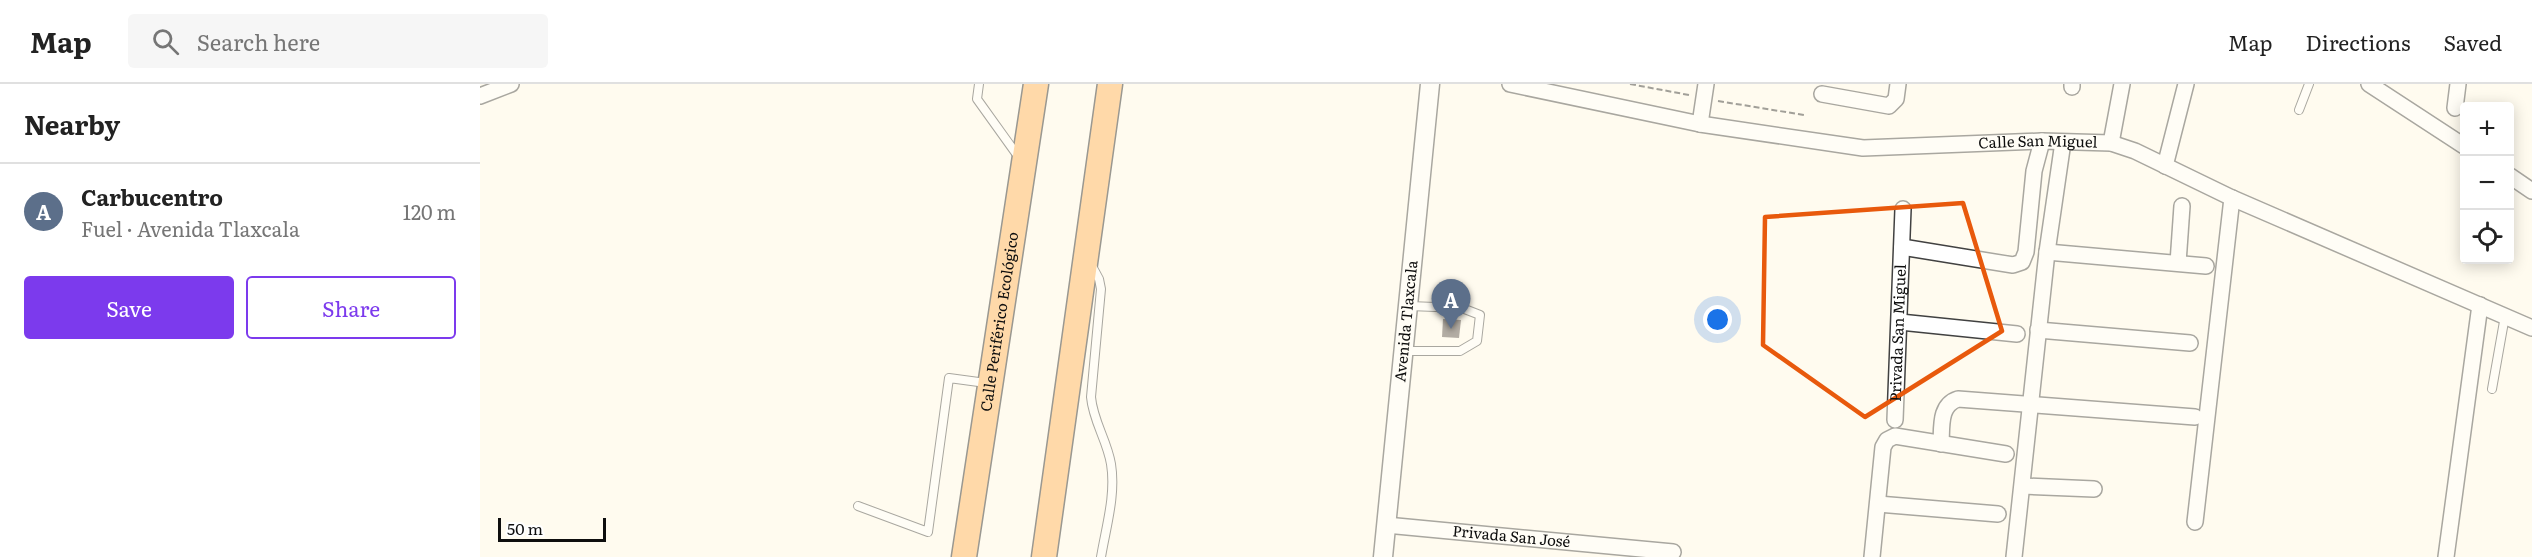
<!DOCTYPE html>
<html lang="en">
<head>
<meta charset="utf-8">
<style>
	:root { --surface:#fff; --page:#f6f6f6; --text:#222; --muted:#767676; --line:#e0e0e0; --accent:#7c3aed }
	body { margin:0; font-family:Literata,serif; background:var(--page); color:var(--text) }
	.controls { position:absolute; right:18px; top:18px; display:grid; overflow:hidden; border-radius:6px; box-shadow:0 3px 15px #0003 }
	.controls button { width:54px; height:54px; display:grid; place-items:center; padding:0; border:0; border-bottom:2px solid var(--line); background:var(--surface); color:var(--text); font:30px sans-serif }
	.scale { position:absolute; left:18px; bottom:15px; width:108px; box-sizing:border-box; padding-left:6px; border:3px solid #0e0e0e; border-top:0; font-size:16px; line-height:21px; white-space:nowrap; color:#0e0e0e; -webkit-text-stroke:4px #fff; paint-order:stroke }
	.you { position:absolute; left:1238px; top:236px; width:21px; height:21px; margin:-15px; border:4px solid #fff; border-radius:50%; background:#1a73e8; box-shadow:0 0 0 9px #1a73e833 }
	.badge { display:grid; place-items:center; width:39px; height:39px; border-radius:50%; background:var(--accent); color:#fff; font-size:20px; font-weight:700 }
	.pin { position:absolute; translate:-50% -50px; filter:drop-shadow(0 2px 3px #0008) }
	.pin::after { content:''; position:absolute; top:32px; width:21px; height:18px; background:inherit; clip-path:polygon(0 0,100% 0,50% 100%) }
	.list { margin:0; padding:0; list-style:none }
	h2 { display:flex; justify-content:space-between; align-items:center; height:78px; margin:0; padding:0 24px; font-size:26px }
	h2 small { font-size:20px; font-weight:400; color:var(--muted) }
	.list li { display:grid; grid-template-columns:39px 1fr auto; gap:18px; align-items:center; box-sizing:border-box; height:96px; padding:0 24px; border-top:2px solid var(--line) }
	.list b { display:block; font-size:22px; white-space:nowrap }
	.list p { margin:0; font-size:20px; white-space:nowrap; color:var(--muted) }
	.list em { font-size:20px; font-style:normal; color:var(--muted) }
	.actions { display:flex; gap:12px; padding:18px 24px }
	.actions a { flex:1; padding:14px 0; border:2px solid var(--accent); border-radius:6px; text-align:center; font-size:21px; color:var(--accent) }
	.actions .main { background:var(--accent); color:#fff }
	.icon { flex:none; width:33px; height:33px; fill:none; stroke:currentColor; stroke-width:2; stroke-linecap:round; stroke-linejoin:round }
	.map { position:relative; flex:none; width:2052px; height:473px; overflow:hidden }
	header { display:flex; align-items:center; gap:36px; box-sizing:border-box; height:84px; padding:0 30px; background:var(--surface); border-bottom:2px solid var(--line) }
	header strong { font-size:28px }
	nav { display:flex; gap:33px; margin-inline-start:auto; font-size:21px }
	.search { width:420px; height:54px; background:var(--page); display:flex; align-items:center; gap:15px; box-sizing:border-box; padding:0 21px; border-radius:6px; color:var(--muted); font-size:22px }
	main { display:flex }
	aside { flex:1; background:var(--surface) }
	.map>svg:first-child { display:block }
	.building { fill:#584e49 }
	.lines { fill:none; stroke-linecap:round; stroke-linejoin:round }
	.service-casing { stroke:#414141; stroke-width:10 }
	.minor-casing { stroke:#414141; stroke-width:18 }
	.tertiary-casing { stroke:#414141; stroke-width:21 }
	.trunk-casing { stroke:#1f1f1f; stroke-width:27 }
	.path { stroke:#303030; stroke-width:2; stroke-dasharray:6 3; stroke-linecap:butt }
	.service { stroke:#fff; stroke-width:8 }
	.minor { stroke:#fff; stroke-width:15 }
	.tertiary { stroke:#fff; stroke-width:18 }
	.trunk { stroke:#ffb056; stroke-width:24 }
	.marked { fill:none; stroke:#e8590c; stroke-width:4.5; stroke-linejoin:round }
	.labels { text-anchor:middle; stroke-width:6; stroke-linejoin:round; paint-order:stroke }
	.street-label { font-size:15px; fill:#0e0e0e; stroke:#fff }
</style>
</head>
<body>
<header>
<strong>Map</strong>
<div class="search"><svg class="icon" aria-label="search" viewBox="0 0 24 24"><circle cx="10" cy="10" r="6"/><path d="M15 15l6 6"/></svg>Search here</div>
<nav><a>Map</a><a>Directions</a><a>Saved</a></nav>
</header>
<main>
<aside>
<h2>Nearby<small></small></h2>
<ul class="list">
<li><span class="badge" style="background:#5c6f8a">A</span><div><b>Carbucentro</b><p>Fuel · Avenida Tlaxcala</p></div><em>120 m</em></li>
</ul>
<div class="actions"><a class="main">Save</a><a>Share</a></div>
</aside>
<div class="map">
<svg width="2052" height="473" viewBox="0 0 2052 473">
	<rect width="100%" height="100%" fill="#fffbef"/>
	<path class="building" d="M963 235 981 236 979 254 962 253Z"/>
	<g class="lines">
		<g class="service-casing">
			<path id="service" d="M499 0 497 15 540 75
				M1819 26 1829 0
				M612 182 619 195 621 205 611 313C613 337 627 356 631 380 636 411 626 443 621 473
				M924 267H980L997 257 1000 231 982 224 929 222
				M2012 305 2025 232
				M378 422 448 448 469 294 506 299"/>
		</g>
		<g class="minor-casing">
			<g id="minor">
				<path id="s1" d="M1030 0 1220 40 1383 64 1562 57 1631 59 1655 67 1752 114 2052 244"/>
				<path d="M1889 0 1984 62"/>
				<path d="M1592 3V0"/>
				<path d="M1342 10 1409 22 1416 15 1418 0"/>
				<path d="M0 12 31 0"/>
				<path d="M1975 24 1978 0"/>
				<path d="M1220 40 1226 0"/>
				<path d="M1631 59 1642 0"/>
				<path d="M1685 82 1706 0"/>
				<path d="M2030 92 2052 107"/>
				<path d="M1422 163 1533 181 1542 178 1546 168 1554 87 1562 57"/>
				<path d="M1567 168 1726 182"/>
				<path d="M1698 179 1702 122"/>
				<path d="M1420 238 1537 250"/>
				<path d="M1558 246 1710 259"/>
				<path id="s2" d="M1415 336 1423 125"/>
				<path d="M1461 360C1462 343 1459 321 1478 315L1715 333"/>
				<path d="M1543 402 1614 405"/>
				<path d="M1398 420 1518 430"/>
				<path d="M1715 438 1752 114"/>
				<path id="s3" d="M906 441 1193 468"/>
				<path d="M1392 473 1403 363 1407 356 1415 352 1526 370"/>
				<path d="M1534 473 1567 168 1583 58"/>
				<path d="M1966 473 2000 221"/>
			</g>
		</g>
		<g class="tertiary-casing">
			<g id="tertiary">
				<path id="s4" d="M903 473 950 0"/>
			</g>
		</g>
		<g class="trunk-casing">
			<g id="trunk">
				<path id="s5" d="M484 473 556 0"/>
				<path d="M564 473 630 0"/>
			</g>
		</g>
		<path class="path" d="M1150 0 1209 11
			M1238 17 1324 31"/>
		<use href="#service" class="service"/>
		<use href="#minor" class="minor"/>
		<use href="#tertiary" class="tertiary"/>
		<use href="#trunk" class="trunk"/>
	</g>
	<path d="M0 0H2052V473H0ZM1483 119 1522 247 1385 333 1283 261 1285 133Z" fill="#fffbef" fill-opacity=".55" fill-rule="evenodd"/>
	<path class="marked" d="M1483 119 1522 247 1385 333 1283 261 1285 133Z"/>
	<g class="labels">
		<g class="street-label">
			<text dy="5" stroke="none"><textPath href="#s1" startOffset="534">Calle San Miguel</textPath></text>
			<text dy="5" stroke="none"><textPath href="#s4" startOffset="237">Avenida Tlaxcala</textPath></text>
			<text dy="5" stroke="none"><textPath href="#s5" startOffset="238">Calle Periférico Ecológico</textPath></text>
			<text dy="5" stroke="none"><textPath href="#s2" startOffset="87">Privada San Miguel</textPath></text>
			<text dy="5" stroke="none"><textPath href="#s3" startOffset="126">Privada San José</textPath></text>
		</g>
	</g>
</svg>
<div class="controls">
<button>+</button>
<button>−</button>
<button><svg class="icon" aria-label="locate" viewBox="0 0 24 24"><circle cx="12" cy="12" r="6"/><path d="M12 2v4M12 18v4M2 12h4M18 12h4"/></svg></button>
</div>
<div class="scale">50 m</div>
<div class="you"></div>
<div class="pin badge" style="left:971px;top:245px;background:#5c6f8a">A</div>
</div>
</main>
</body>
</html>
